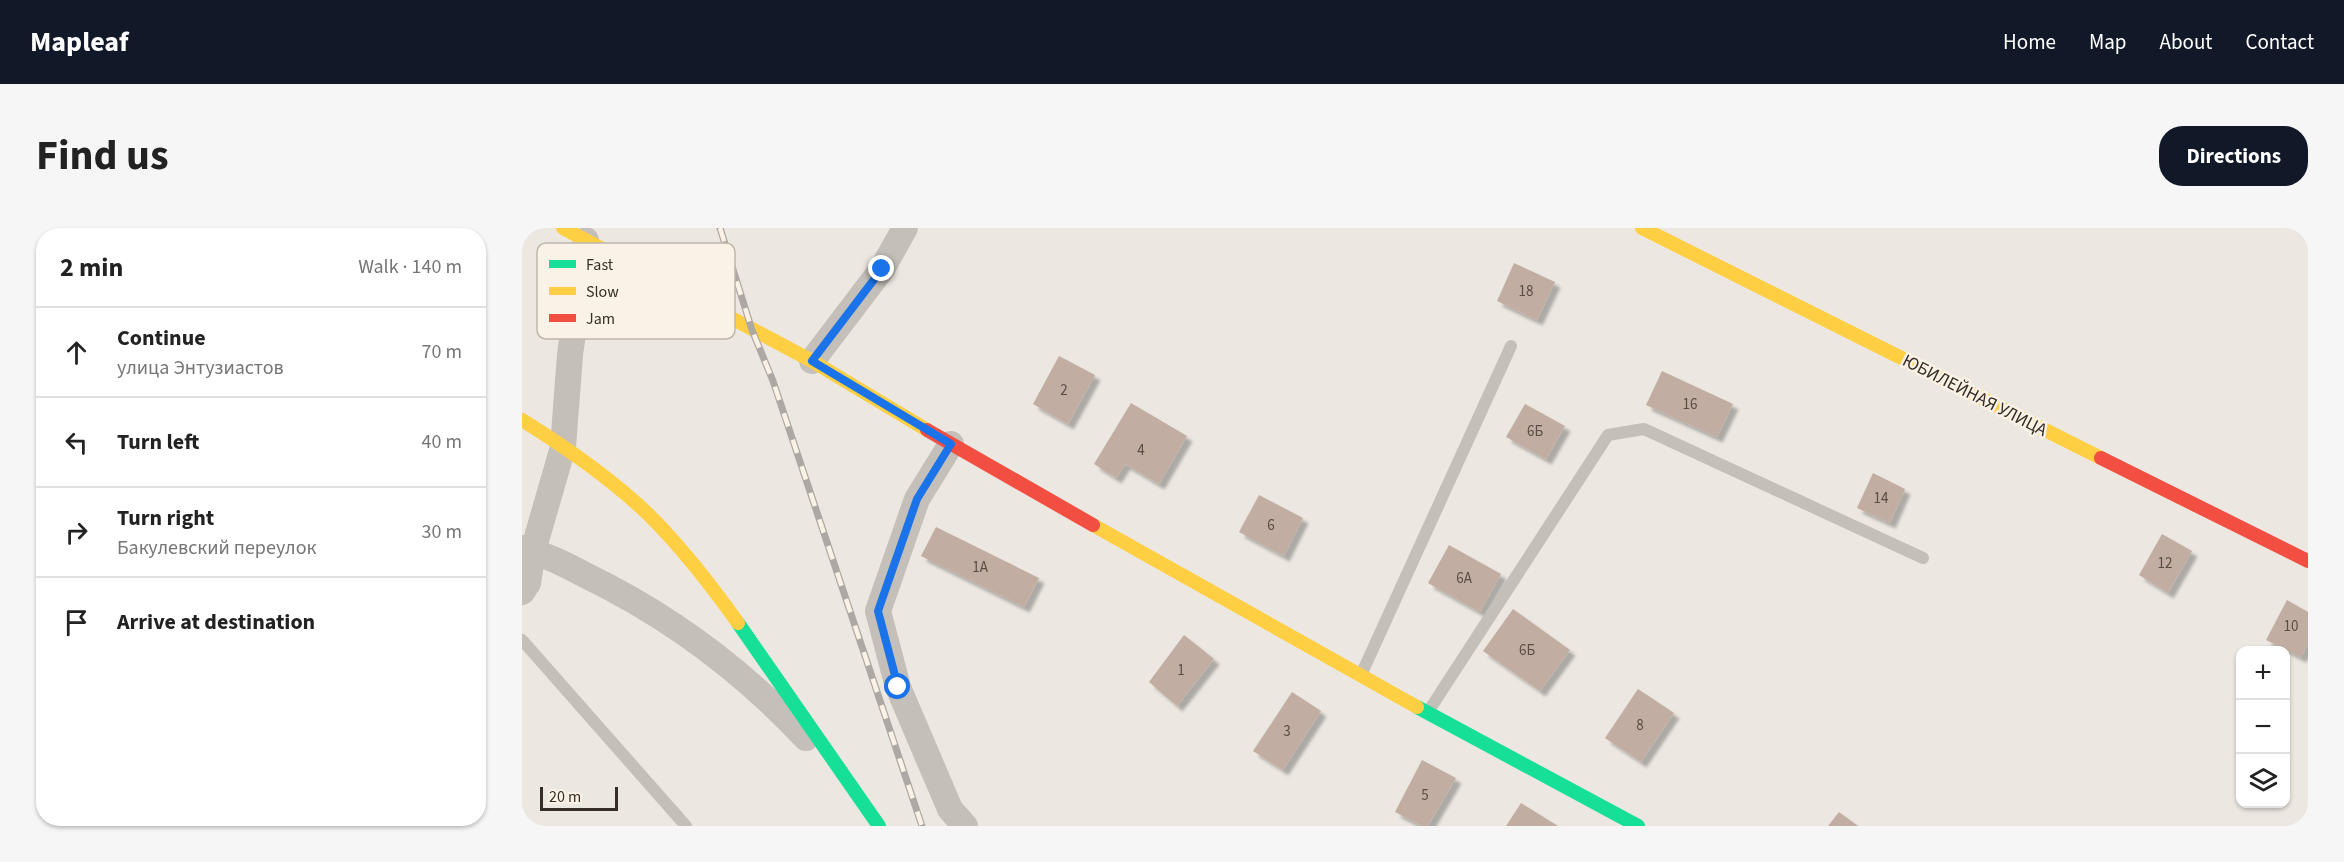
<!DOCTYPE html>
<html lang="en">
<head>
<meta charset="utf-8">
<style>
	:root { --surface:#fff; --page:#f6f6f6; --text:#222; --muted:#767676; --line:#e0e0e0; --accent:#111827 }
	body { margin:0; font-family:"Source Sans 3",sans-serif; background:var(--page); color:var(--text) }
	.controls { position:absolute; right:18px; bottom:18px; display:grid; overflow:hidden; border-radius:12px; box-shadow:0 2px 4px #0004 }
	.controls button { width:54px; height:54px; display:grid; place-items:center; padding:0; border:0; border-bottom:2px solid var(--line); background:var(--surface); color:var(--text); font:30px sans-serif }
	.scale { position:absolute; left:18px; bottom:15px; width:78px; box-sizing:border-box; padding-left:6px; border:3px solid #362d27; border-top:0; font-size:16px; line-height:21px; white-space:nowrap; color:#362d27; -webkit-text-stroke:4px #faf2e6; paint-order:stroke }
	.stop { position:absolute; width:18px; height:18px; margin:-14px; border:4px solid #1a73e8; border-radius:50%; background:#fff }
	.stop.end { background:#1a73e8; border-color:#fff; box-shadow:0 2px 6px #0008 }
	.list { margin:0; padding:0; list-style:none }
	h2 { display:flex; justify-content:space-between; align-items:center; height:78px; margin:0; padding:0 24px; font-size:26px }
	h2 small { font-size:20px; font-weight:400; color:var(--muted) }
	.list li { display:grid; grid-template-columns:39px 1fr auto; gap:18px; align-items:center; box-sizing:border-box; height:90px; padding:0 24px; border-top:2px solid var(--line) }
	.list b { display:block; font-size:22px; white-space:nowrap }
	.list p { margin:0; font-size:20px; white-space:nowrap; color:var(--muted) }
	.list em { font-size:20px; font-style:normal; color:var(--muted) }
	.icon { flex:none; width:33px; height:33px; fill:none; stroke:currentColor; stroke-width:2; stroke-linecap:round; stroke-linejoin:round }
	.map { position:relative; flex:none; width:1786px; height:598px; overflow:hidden; border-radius:24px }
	header { display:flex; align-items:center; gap:36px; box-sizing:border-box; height:84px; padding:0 30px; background:var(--accent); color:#fff }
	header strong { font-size:28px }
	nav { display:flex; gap:33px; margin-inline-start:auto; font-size:21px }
	.intro { display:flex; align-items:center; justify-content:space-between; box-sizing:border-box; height:144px; padding:0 36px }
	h1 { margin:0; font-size:42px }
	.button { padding:15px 27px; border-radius:24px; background:var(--accent); color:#fff; font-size:21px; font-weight:700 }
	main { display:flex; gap:36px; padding:0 36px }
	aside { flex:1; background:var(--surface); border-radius:24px; box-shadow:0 2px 4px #0004 }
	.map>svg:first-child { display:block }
	.building { fill:#c1ada1; filter:url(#shadow) }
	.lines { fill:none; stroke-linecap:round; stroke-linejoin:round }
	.lane { stroke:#c5bfb9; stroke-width:12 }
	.street { stroke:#c5bfb9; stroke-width:26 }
	.fast { stroke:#16e098; stroke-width:14 }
	.slow { stroke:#ffcf43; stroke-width:14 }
	.jam { stroke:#f24e42; stroke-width:14 }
	.rail-casing { stroke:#ada8a3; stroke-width:7 }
	.rail { stroke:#faf2e6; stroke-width:4.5; stroke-dasharray:14; stroke-linecap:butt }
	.route { stroke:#1a73e8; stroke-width:8 }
	.labels { text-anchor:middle; stroke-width:5; stroke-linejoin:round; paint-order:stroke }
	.number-label { font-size:15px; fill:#594d46 }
	.street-label { font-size:18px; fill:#362d27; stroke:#faf2e6 }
	.key { fill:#faf2e6; stroke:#bfb7ad; stroke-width:1.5 }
	.key-label { font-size:16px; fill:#362d27 }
</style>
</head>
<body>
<header>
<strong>Mapleaf</strong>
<nav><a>Home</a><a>Map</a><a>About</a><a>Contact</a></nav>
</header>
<div class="intro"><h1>Find us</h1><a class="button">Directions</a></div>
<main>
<aside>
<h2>2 min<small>Walk · 140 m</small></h2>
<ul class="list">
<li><svg class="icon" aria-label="ahead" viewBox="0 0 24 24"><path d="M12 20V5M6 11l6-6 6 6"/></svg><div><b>Continue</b><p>улица Энтузиастов</p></div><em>70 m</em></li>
<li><svg class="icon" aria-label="left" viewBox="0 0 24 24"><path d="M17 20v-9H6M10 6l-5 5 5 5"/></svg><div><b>Turn left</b></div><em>40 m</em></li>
<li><svg class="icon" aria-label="right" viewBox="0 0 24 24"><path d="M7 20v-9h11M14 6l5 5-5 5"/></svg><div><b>Turn right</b><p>Бакулевский переулок</p></div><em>30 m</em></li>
<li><svg class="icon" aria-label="arrive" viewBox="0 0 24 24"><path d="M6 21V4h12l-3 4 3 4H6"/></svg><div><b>Arrive at destination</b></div></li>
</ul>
</aside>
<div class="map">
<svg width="1786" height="598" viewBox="0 0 1786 598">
	<defs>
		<filter id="shadow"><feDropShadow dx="5.5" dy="5.5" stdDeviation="1.5" flood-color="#0004"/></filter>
	</defs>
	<rect width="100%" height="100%" fill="#ece7e0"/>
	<path class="building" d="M992 35 1033 54 1015 92 975 73Z
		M537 128 573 147 546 196 511 176Z
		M1140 143 1211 176 1195 209 1124 177Z
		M609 175 665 208 637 256 603 236 594 250 572 236Z
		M1003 176 1043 198 1024 231 984 209Z
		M1351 245 1383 261 1368 295 1335 280Z
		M737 267 781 290 762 328 717 304Z
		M414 299 517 350 502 379 399 328Z
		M1640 306 1670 323 1646 365 1617 347Z
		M927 317 979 346 958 384 906 355Z
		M1765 372 1786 384V416L1779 429 1744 412Z
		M991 381 1048 422 1018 463 961 423Z
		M662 407 692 431 655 478 627 454Z
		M1116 461 1152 485 1119 534 1083 510Z
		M770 464 799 483 761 542 731 523Z
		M900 532 934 550 906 598H900L873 584Z
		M999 575 1036 598H984Z
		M1317 584 1336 598H1306Z"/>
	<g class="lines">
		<path class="lane" d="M0 412 164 598
			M839 447 989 118
			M906 484 1086 207 1122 201 1401 330"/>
		<path class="street" d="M290 133 360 41 383 0
			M429 216 395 271 356 383 376 459 428 581 443 598
			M0 320C22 326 43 336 63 347 146 387 221 443 284 510
			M0 364 6 355 11 323 41 219 48 127 64 12"/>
		<path class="fast" d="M216 395 357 598
			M895 479 1116 598"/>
		<path class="slow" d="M41 0 290 133 405 202
			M1120 0 1579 230
			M0 192C45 220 90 251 128 288 161 321 189 357 216 395
			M571 297 895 479"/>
		<path class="jam" d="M405 202 571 297
			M1579 230 1786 333"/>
		<g class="rail-casing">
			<path id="rail" d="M198 0 230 102 251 153 400 598"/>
		</g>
		<use href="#rail" class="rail"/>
	</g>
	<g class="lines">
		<path class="route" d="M360 41 290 133 429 216 395 271 356 383 376 459"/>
	</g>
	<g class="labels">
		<g class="number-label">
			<text x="1004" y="68">18</text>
			<text x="542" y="167">2</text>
			<text x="1168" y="181">16</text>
			<text x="1013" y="208">6Б</text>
			<text x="619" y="227">4</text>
			<text x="1359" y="275">14</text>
			<text x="749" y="302">6</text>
			<text x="1643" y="340">12</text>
			<text x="458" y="344">1А</text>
			<text x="942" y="355">6А</text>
			<text x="1769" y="403">10</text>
			<text x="1005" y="427">6Б</text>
			<text x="659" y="447">1</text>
			<text x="1118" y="502">8</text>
			<text x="765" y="508">3</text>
			<text x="903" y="572">5</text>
		</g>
		<g class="street-label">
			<text transform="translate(1453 167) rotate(27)" y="6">ЮБИЛЕЙНАЯ УЛИЦА</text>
		</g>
	</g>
	<rect x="15" y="15" width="198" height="96" rx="9" class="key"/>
	<rect x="27" y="32" width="27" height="8" fill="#16e098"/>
	<rect x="27" y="59" width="27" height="8" fill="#ffcf43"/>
	<rect x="27" y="86" width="27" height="8" fill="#f24e42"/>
	<g class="key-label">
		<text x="64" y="42">Fast</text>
		<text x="64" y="69">Slow</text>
		<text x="64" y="96">Jam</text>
	</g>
</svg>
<div class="controls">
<button>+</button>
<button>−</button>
<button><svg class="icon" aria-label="layers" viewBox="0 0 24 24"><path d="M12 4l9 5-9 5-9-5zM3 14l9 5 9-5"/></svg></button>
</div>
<div class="scale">20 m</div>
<div class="stop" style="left:376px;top:459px"></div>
<div class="stop end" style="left:360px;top:41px"></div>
</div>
</main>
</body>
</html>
